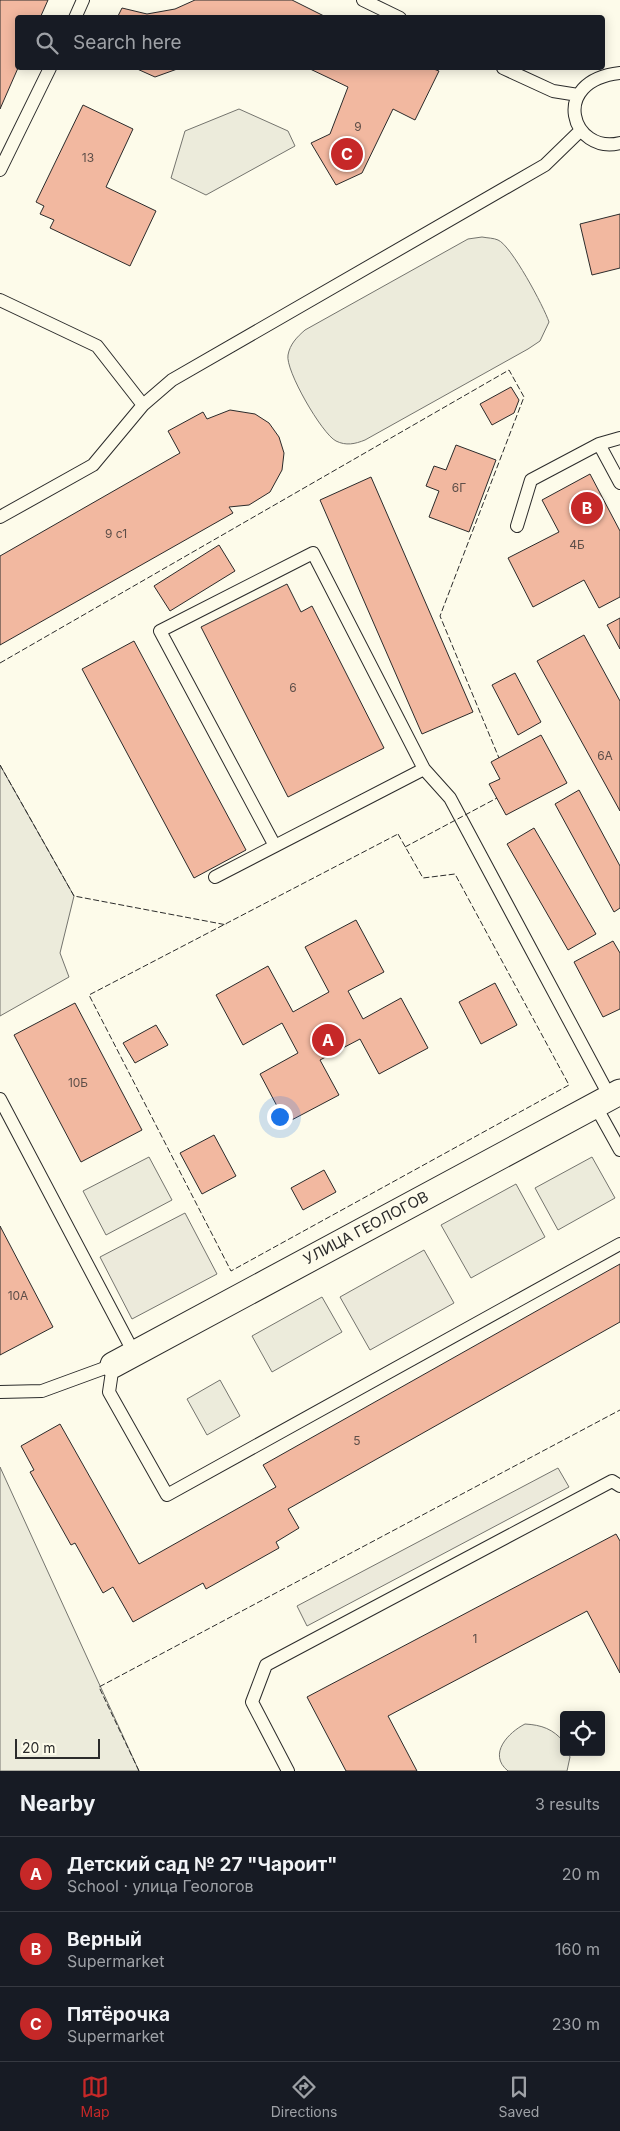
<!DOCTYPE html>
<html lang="en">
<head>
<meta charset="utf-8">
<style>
	:root { --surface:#171b24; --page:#20242c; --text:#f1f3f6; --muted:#9ea1a6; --line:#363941; --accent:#c62828 }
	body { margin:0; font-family:Inter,sans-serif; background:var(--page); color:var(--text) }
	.controls { position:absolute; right:15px; bottom:15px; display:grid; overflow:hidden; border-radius:5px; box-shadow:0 2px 12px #0003 }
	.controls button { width:45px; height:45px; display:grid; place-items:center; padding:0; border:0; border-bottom:1px solid var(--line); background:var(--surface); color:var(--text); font:25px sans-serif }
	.scale { position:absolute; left:15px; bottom:12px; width:85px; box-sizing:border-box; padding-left:5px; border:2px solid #2b2b2b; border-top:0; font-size:14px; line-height:18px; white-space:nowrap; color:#2b2b2b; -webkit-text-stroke:4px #fdfbea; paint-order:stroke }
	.you { position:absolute; left:279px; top:1116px; width:18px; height:18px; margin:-12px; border:4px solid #fff; border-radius:50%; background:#1a73e8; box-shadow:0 0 0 8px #1a73e833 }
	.badge { display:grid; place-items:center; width:32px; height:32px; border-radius:50%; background:var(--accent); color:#fff; font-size:16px; font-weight:700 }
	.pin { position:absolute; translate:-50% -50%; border:2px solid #fff; box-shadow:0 1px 5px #0006 }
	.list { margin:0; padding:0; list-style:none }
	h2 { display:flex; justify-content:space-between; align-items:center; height:65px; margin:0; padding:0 20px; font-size:21px }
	h2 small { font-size:16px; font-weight:400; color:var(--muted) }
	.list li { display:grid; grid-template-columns:32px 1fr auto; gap:15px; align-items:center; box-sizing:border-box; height:75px; padding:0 20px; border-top:1px solid var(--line) }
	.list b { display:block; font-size:19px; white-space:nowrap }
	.list p { margin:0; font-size:16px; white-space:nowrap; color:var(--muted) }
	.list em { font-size:16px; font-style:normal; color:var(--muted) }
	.icon { flex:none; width:28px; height:28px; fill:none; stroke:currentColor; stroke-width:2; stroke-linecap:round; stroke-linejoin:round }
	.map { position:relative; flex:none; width:620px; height:1771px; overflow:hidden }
	.search { position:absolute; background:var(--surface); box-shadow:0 2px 12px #0003; left:15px; right:15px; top:15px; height:55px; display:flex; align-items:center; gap:12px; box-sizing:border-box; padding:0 18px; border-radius:5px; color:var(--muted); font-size:19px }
	.sheet { height:290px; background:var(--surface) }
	nav { display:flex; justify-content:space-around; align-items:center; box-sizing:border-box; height:70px; border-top:1px solid var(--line); background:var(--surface); font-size:14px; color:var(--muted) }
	nav a { display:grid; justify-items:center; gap:2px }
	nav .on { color:var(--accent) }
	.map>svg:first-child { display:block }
	.green { fill:#ecebdb; stroke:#74746e }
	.parking { fill:#eceadb; stroke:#74746e }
	.building { fill:#f2b8a0; stroke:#2b2b2b }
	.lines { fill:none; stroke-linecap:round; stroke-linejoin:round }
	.lane-casing { stroke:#2b2b2b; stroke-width:14 }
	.street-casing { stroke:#2b2b2b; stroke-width:27 }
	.lane { stroke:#fdfbea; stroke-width:12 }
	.street { stroke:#fdfbea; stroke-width:25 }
	.fence { stroke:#2b2b2b; stroke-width:1; stroke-dasharray:6 2.5; stroke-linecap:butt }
	.labels { text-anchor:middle; stroke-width:4; stroke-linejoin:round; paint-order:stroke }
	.number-label { font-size:12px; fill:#5d4e48 }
	.street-label { font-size:15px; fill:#2b2b2b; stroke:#fdfbea }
</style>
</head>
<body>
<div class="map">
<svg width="620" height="1771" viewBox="0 0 620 1771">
	<rect width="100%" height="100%" fill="#fdfbea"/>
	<path class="green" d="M239 109 288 131 295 146 206 195 171 178 185 131Z
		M482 237C487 238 494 238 498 240 511 245 544 307 549 322L540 341 528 349 365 440C355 444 346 446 336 441 322 434 285 370 288 355 290 344 297 337 305 330L468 239Z
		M0 765 74 896 60 953 69 977 0 1016Z
		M149 1157 172 1200 106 1235 83 1191Z
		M592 1157 615 1198 558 1230 535 1188Z
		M516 1184 545 1237 471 1278 441 1225Z
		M322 1297 342 1332 272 1372 252 1336Z
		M220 1380 240 1416 207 1435 187 1399Z
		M0 1467 139 1771H0Z
		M525 1724C542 1725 553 1729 564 1742V1752H568L570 1757 567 1771H508C487 1754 509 1732 525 1724Z"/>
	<path class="parking" d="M185 1213 217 1274 132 1319 100 1257Z
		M424 1250 454 1303 370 1350 340 1297Z
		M558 1468 569 1487 307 1626 297 1606Z"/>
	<path class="building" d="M0 0H48L40 18H18V68L0 109Z
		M292 0 328 18H117L122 8 147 14 175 9 195 0Z
		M135 68H180L155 77Z
		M308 68H431L439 71 415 120 393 109 362 173 336 185 311 143 330 134 348 87Z
		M83 105 133 129 106 187 156 211 130 266 50 228 54 220 40 214 44 206 36 202Z
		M620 214V268L592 275 580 224Z
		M511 387 519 400 514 413 492 425 480 404Z
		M230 410 255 414 269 423 279 437 284 453 282 470 270 492 249 505 229 507 233 513 0 645V556L180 453 168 431 203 412 207 419Z
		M456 445 496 460 469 532 429 517 439 491 426 486 434 466 446 470Z
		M590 474 620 531V597L599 608 584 580 533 607 508 558 559 532 542 500Z
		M371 477 473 712 422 734 320 500Z
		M219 545 235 571 170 611 154 586Z
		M287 584 301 612 312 606 384 748 288 797 201 627Z
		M620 618V649L607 625Z
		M584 635 620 701V811L537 661Z
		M134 641 246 850 194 878 82 669Z
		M515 673 541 722 518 735 492 685Z
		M541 735 567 783 506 815 489 784 500 779 491 762Z
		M579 790 620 866V908L614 912 555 804Z
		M534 828 596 934 568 950 507 844Z
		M356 920 384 972 348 991 363 1019 401 998 428 1048 379 1074 360 1039 320 1060 339 1095 286 1123 260 1074 298 1053 282 1023 243 1045 216 995 268 966 293 1012 329 992 305 947Z
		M613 941 620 953V1009L603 1017 574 962Z
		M495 983 517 1025 481 1044 459 1002Z
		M75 1003 142 1130 81 1162 14 1035Z
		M156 1025 168 1045 135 1063 123 1043Z
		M214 1135 236 1176 202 1194 180 1153Z
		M324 1170 336 1192 303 1210 291 1188Z
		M0 1226 53 1327 0 1355Z
		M620 1264V1322L288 1509 299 1528 276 1542 279 1548 206 1589 203 1583 133 1622 113 1587 103 1593 75 1543 71 1545 30 1472 34 1470 21 1446 60 1424 139 1564 276 1487 263 1465Z
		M616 1534 620 1541V1673L587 1611 388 1716 417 1771H346L307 1697Z"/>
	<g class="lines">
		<g class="lane-casing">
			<path id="lane" d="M363 0 400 18
				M75 18 83 0
				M503 68 553 91 578 95
				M620 73C548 81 572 155 620 143
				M0 170 50 68
				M0 300 97 346 143 405 172 380 545 165 581 130
				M599 444 620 483
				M0 517 93 465 143 405
				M517 526 531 480 599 444 620 438
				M275 846 160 631 313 553 424 769
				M215 877 424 769 450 798 610 1097
				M0 1099 134 1353
				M595 1105 620 1150
				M0 1392 42 1391 113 1365 109 1392 167 1495 620 1244
				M288 1771 252 1702 266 1665 612 1481 620 1486"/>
		</g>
		<g class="street-casing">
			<path id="street" d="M113 1365 620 1092"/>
		</g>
		<use href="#lane" class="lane"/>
		<use href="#street" class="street"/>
		<path class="fence" d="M0 663 509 370 524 397 440 616 499 758
			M0 765 74 896 227 925
			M398 834 423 878 455 874 569 1085 231 1271 89 995Z
			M405 847 497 798
			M139 1771 99 1687 620 1410"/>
	</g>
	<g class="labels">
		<g class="number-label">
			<text x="358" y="131">9</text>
			<text x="88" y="162">13</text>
			<text x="459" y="492">6Г</text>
			<text x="116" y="538">9 с1</text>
			<text x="577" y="549">4Б</text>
			<text x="293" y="692">6</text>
			<text x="605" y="760">6А</text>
			<text x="78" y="1087">10Б</text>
			<text x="18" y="1300">10А</text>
			<text x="357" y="1445">5</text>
			<text x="475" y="1643">1</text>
		</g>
		<g class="street-label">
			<text transform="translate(366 1228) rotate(-28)" y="5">УЛИЦА ГЕОЛОГОВ</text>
		</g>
	</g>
</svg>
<div class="controls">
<button><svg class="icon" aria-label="locate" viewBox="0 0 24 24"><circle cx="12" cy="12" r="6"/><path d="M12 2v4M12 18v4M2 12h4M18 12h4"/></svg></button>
</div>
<div class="scale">20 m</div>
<div class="you"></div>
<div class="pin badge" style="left:328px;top:1040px">A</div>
<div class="pin badge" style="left:587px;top:508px">B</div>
<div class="pin badge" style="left:347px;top:154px">C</div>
<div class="search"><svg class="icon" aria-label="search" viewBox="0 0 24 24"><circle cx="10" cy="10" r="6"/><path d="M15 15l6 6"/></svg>Search here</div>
</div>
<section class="sheet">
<h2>Nearby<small>3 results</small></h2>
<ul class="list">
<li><span class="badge">A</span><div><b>Детский сад № 27 &quot;Чароит&quot;</b><p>School · улица Геологов</p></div><em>20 m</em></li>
<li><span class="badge">B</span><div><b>Верный</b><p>Supermarket</p></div><em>160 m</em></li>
<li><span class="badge">C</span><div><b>Пятёрочка</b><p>Supermarket</p></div><em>230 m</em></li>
</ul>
</section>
<nav>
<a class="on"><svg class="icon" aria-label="map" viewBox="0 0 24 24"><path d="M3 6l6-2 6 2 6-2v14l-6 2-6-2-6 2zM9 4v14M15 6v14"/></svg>Map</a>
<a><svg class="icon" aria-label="directions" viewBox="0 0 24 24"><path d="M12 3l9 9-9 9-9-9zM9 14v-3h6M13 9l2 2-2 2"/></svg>Directions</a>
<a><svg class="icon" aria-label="saved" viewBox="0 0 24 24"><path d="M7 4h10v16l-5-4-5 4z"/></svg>Saved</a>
</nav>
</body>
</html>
